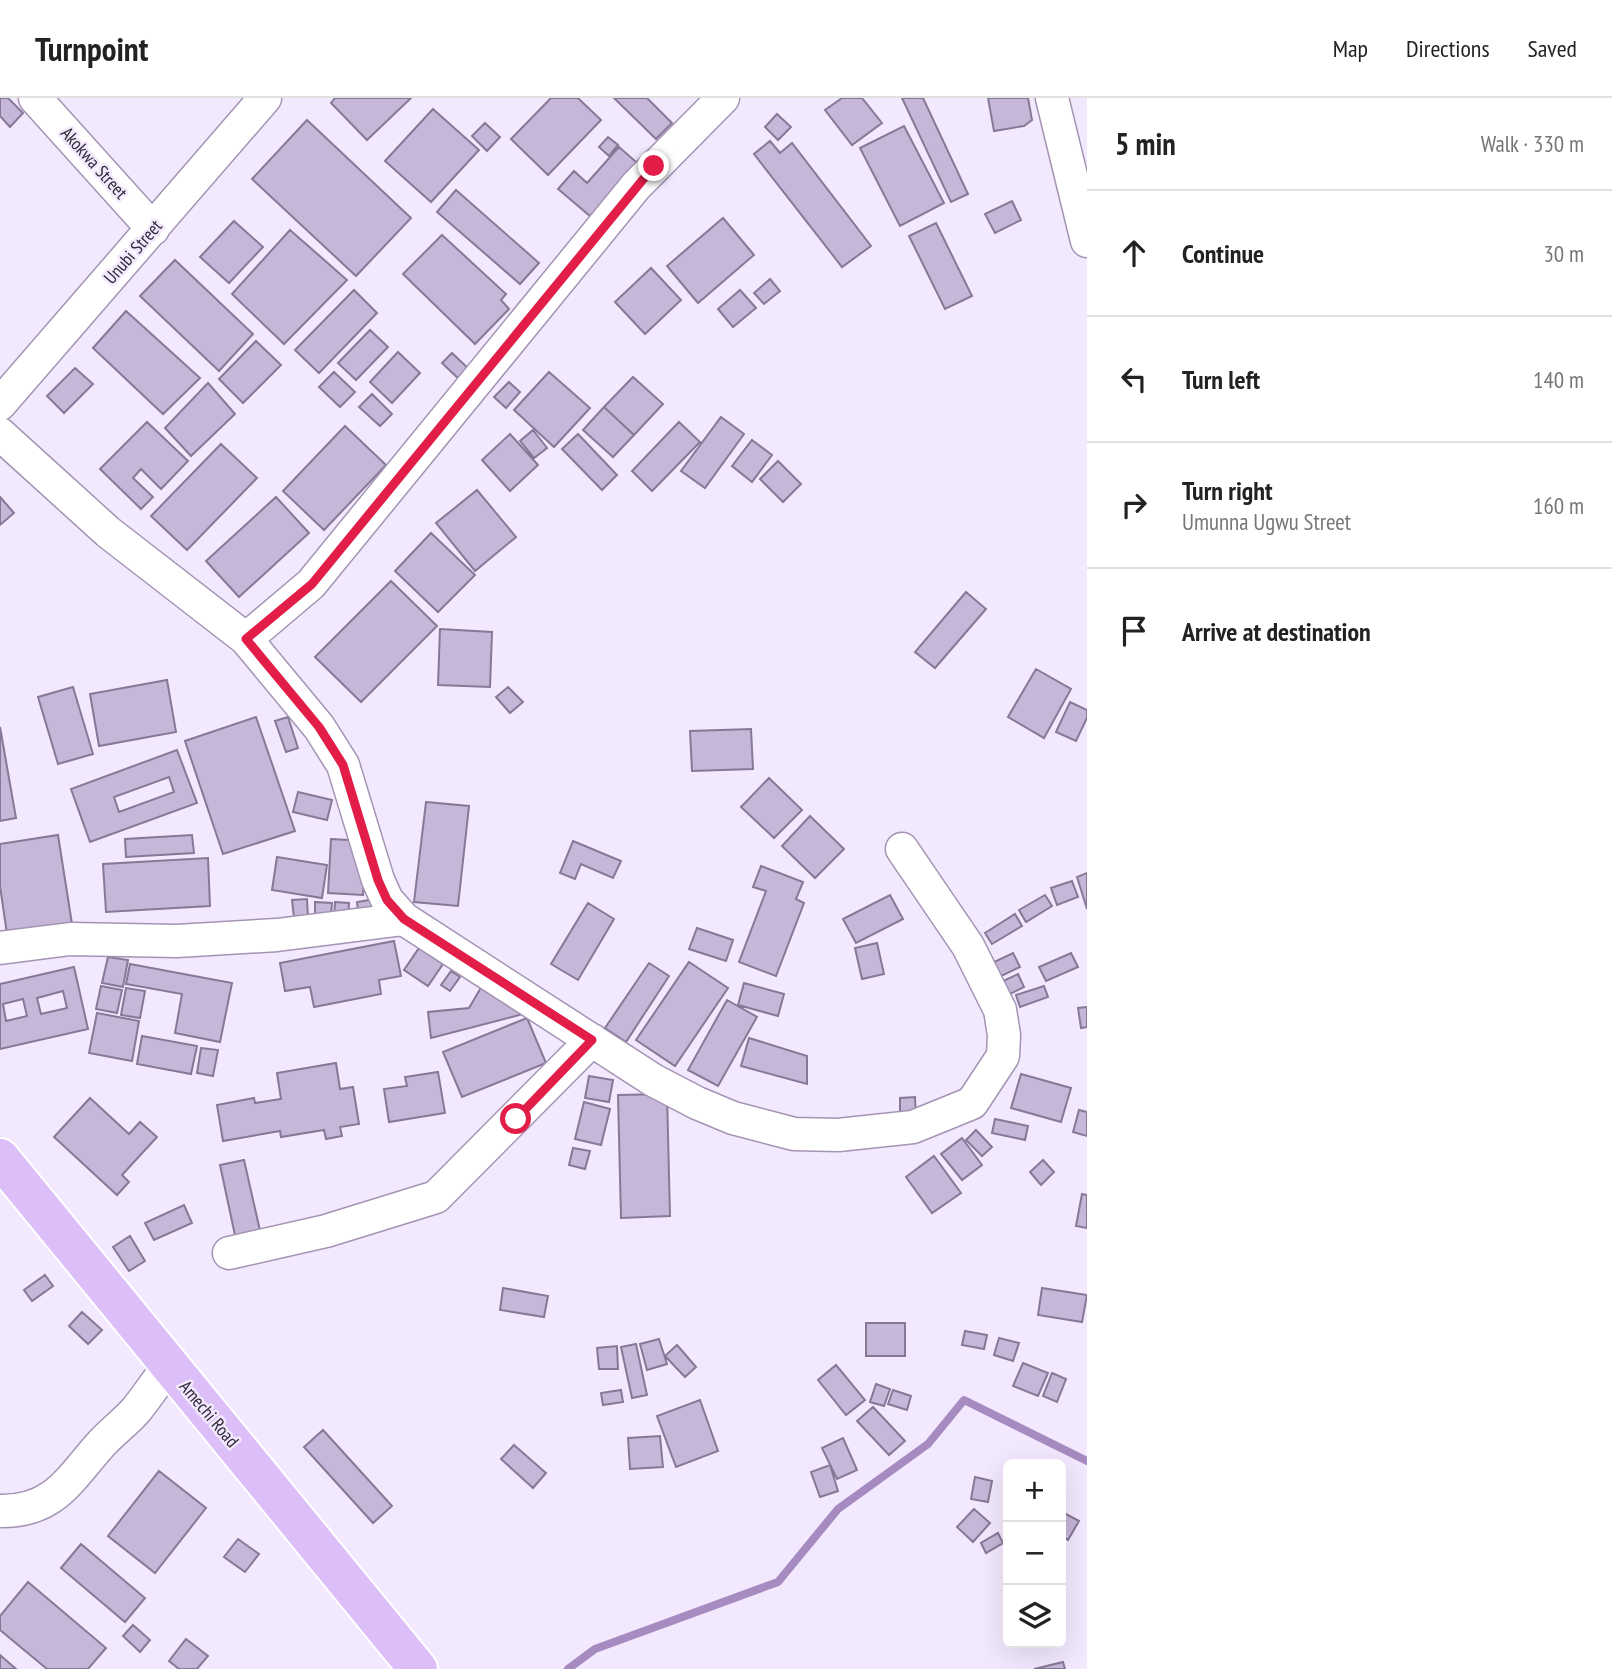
<!DOCTYPE html>
<html lang="en">
<head>
<meta charset="utf-8">
<style>
	:root { --surface:#fff; --page:#f6f6f6; --text:#222; --muted:#767676; --line:#e0e0e0 }
	body { margin:0; font-family:"PT Sans Narrow",sans-serif; background:var(--page); color:var(--text) }
	.controls { position:absolute; right:21px; bottom:21px; display:grid; overflow:hidden; border-radius:10px; box-shadow:0 7px 28px #0002 }
	.controls button { width:63px; height:63px; display:grid; place-items:center; padding:0; border:0; border-bottom:2px solid var(--line); background:var(--surface); color:var(--text); font:35px sans-serif }
	.stop { position:absolute; width:21px; height:21px; margin:-16px; border:5px solid #e11d48; border-radius:50%; background:#fff }
	.stop.end { background:#e11d48; border-color:#fff; box-shadow:0 2px 7px #0008 }
	.list { margin:0; padding:0; list-style:none }
	h2 { display:flex; justify-content:space-between; align-items:center; height:91px; margin:0; padding:0 28px; font-size:30px }
	h2 small { font-size:23px; font-weight:400; color:var(--muted) }
	.list li { display:grid; grid-template-columns:46px 1fr auto; gap:21px; align-items:center; box-sizing:border-box; height:126px; padding:0 28px; border-top:2px solid var(--line) }
	.list b { display:block; font-size:26px; white-space:nowrap }
	.list p { margin:0; font-size:23px; white-space:nowrap; color:var(--muted) }
	.list em { font-size:23px; font-style:normal; color:var(--muted) }
	.icon { flex:none; width:38px; height:38px; fill:none; stroke:currentColor; stroke-width:2; stroke-linecap:round; stroke-linejoin:round }
	.map { position:relative; flex:none; width:1087px; height:1571px; overflow:hidden }
	header { display:flex; align-items:center; gap:42px; box-sizing:border-box; height:98px; padding:0 35px; background:var(--surface); border-bottom:2px solid var(--line) }
	header strong { font-size:33px }
	nav { display:flex; gap:38px; margin-inline-start:auto; font-size:24px }
	main { display:flex }
	aside { flex:1; background:var(--surface) }
	.map>svg:first-child { display:block }
	.lines { fill:none; stroke-linecap:round; stroke-linejoin:round }
	.stream { stroke:#a68bc1; stroke-width:8 }
	.building { fill:#c6b6d8; stroke:#877897; stroke-width:2; fill-rule:evenodd }
	.minor-casing { stroke:#a494b4; stroke-width:35 }
	.major-casing { stroke:#fff; stroke-width:42 }
	.minor { stroke:#fff; stroke-width:32 }
	.major { stroke:#dcbff8; stroke-width:38 }
	.route { stroke:#e11d48; stroke-width:9 }
	.labels { text-anchor:middle; stroke-width:5; stroke-linejoin:round; paint-order:stroke }
	.street-label { font-size:18px; fill:#302936; stroke:#f3e9fe }
</style>
</head>
<body>
<header>
<strong>Turnpoint</strong>
<nav><a>Map</a><a>Directions</a><a>Saved</a></nav>
</header>
<main>
<div class="map">
<svg width="1087" height="1571" viewBox="0 0 1087 1571">
	<rect width="100%" height="100%" fill="#f3e9fe"/>
	<g class="lines">
		<path class="stream" d="M568 1571 595 1551 778 1484 838 1411 928 1346 964 1302 1087 1363"/>
	</g>
	<path class="building" d="M0 0H8L23 15 10 29 0 18Z
		M335 0H411L367 42 331 5Z
		M551 0H578L601 22 548 77 511 41Z
		M614 0H647L672 25 656 41Z
		M842 0H862L882 25 852 47 825 12Z
		M902 0H923L968 96 951 104Z
		M988 0H1028L1032 22 1024 28 994 33Z
		M433 11 479 52 431 104 385 63Z
		M777 16 791 29 778 42 765 29Z
		M307 22 411 120 356 178 252 81Z
		M485 25 500 39 487 53 472 38Z
		M904 28 944 105 900 128 860 50Z
		M608 39 618 47 609 58 599 49Z
		M770 43 780 55 792 45 871 148 842 169 754 56Z
		M619 49 643 70 597 124 558 91 574 73 587 85Z
		M456 92 539 165 520 186 437 114Z
		M1012 103 1021 122 995 135 985 116Z
		M723 120 754 157 698 205 667 168Z
		M234 123 263 149 229 185 200 159Z
		M936 125 972 198 945 211 909 138Z
		M290 132 347 182 284 246 232 196Z
		M442 137 506 196 501 202 509 211 475 246 403 176Z
		M175 162 253 236 219 273 140 198Z
		M651 170 681 202 645 236 615 204Z
		M770 181 780 193 764 206 754 195Z
		M354 192 377 215 319 275 295 252Z
		M740 192 756 210 733 229 718 211Z
		M126 213 200 280 163 316 93 250Z
		M370 232 388 249 356 282 338 265Z
		M256 243 281 267 243 305 219 281Z
		M398 254 420 275 392 305 370 284Z
		M452 255 472 274 462 284 442 265Z
		M75 270 93 286 64 315 47 298Z
		M334 274 355 294 340 309 319 289Z
		M549 274 590 310 554 349 514 312Z
		M633 279 663 306 634 337 604 309Z
		M509 284 520 294 506 310 494 299Z
		M208 285 235 316 191 358 165 330Z
		M372 296 392 316 380 328 359 309Z
		M604 309 634 337 613 359 583 332Z
		M721 319 744 336 705 390 681 373Z
		M147 324 188 363 161 391 141 371 133 380 153 399 141 411 100 371Z
		M679 324 700 344 652 393 632 373Z
		M345 328 386 367 324 432 283 393Z
		M533 332 547 350 534 360 520 343Z
		M510 336 538 367 510 393 482 362Z
		M578 336 617 377 602 392 562 351Z
		M752 342 772 357 752 384 732 368Z
		M221 346 257 380 187 452 151 418Z
		M778 363 801 386 783 404 760 381Z
		M477 392 516 439 475 473 436 425Z
		M0 399 14 415 0 427Z
		M276 399 309 435 239 499 206 463Z
		M431 435 475 477 438 514 395 473Z
		M391 483 437 528 361 604 315 559Z
		M966 494 986 511 935 570 915 554Z
		M440 531 492 534 490 589 438 587Z
		M1036 571 1071 591 1044 640 1008 619Z
		M167 582 176 634 99 648 90 596Z
		M73 589 93 656 58 666 38 599Z
		M508 589 523 604 510 615 496 599Z
		M1070 604 1087 612V620L1076 643 1056 634Z
		M256 619 295 733 223 756 185 643Z
		M288 619 298 650 286 654 275 623Z
		M0 629 16 720 0 723Z
		M751 631 753 671 692 673 690 633Z
		M177 652 197 705 90 744 71 691ZM169 679 174 694 119 714 114 699Z
		M769 680 802 712 774 740 741 709Z
		M298 694 332 702 327 722 293 714Z
		M426 704 469 708 458 808 414 804Z
		M810 718 844 751 815 780 782 748Z
		M58 737 72 826 7 836 0 788V746Z
		M192 737 194 755 126 759 125 741Z
		M331 741 366 743 363 797 328 795Z
		M573 743 621 763 613 780 581 766 575 781 560 775Z
		M277 759 327 767 322 800 272 792Z
		M208 760 210 808 106 814 103 766Z
		M761 768 803 784 796 801 804 805 776 878 739 864 766 793 753 789Z
		M1087 775V811L1077 779Z
		M1072 783 1078 799 1057 807 1051 790Z
		M890 797 903 821 856 845 843 821Z
		M1045 797 1052 808 1026 824 1019 812Z
		M307 801 308 820H294L292 802Z
		M375 801 377 815 359 819 357 804Z
		M315 804 332 805 331 817H315Z
		M335 804 349 805 348 821 334 820Z
		M588 805 614 821 578 882 551 866Z
		M1015 816 1022 828 992 846 985 835Z
		M697 830 733 842 726 863 689 851Z
		M394 843 401 878 379 882 381 896 314 909 310 889 285 893 280 865Z
		M877 845 884 876 862 881 855 850Z
		M419 850 443 866 428 888 404 872Z
		M1013 855 1020 869 995 881 988 867Z
		M1071 855 1078 869 1046 883 1039 869Z
		M108 859 128 862 123 889 102 885Z
		M689 864 728 890 675 968 636 942Z
		M649 865 669 878 626 944 605 930Z
		M130 866 232 885 220 944 175 935 182 896 126 886Z
		M74 869 88 931 0 951V886ZM63 893 67 910 41 916 37 900ZM23 901 27 918 6 923 3 906Z
		M451 873 460 879 450 893 441 887Z
		M1018 876 1024 889 1004 899 997 886Z
		M744 885 784 896 778 918 738 907Z
		M101 888 122 892 117 915 96 911Z
		M482 888 527 915 431 940 428 914 469 910Z
		M1044 888 1048 899 1020 909 1016 897Z
		M126 890 145 893 140 920 121 917Z
		M727 902 757 919 718 988 688 972Z
		M1087 909V929L1081 930 1078 910Z
		M97 915 139 923 132 963 89 955Z
		M527 920 546 965 462 999 443 954Z
		M142 938 197 948 191 976 137 966Z
		M749 940 807 958V986L741 968Z
		M201 950 218 952 213 978 197 975Z
		M336 965 340 991 353 989 359 1026 340 1029 342 1038 326 1041 324 1032 281 1039 280 1033 223 1043 217 1007 254 1000 255 1005 281 1001 277 975Z
		M438 974 445 1015 389 1024 384 991 407 988 405 979Z
		M1021 976 1071 990 1061 1024 1011 1010Z
		M589 978 613 982 609 1004 585 1000Z
		M667 996 670 1118 621 1120 618 997Z
		M915 999 916 1022 900 1023V1000Z
		M90 1000 129 1036 140 1024 157 1039 122 1077 129 1084 117 1097 54 1039Z
		M584 1004 610 1011 601 1047 575 1041Z
		M1079 1012 1087 1014V1038L1073 1034Z
		M995 1021 1028 1028 1025 1042 992 1035Z
		M976 1032 992 1049 982 1058 966 1042Z
		M962 1040 982 1067 962 1082 941 1056Z
		M573 1050 590 1053 585 1071 569 1067Z
		M934 1058 961 1095 932 1115 906 1079Z
		M244 1062 261 1137 236 1142 220 1067Z
		M1043 1062 1054 1074 1041 1087 1030 1074Z
		M1082 1096 1087 1097V1130L1076 1128Z
		M184 1107 192 1125 154 1142 145 1125Z
		M130 1138 145 1163 129 1173 113 1149Z
		M45 1177 53 1188 32 1203 24 1192Z
		M503 1190 548 1198 544 1219 500 1212Z
		M1042 1190 1087 1197 1082 1224 1038 1217Z
		M82 1214 102 1232 88 1246 69 1228Z
		M866 1225H905V1258H866Z
		M965 1233 987 1237 984 1251 962 1247Z
		M999 1240 1019 1245 1013 1263 994 1257Z
		M659 1241 667 1266 647 1272 640 1246Z
		M636 1246 647 1297 632 1300 621 1249Z
		M677 1247 696 1269 685 1279 665 1258Z
		M617 1248 618 1271H599L597 1250Z
		M1023 1265 1048 1275 1038 1298 1013 1288Z
		M836 1267 865 1302 846 1317 818 1282Z
		M1052 1275 1066 1281 1057 1304 1043 1298Z
		M876 1286 890 1291 884 1308 870 1304Z
		M621 1292 623 1304 603 1307 601 1295Z
		M893 1292 911 1298 907 1312 888 1306Z
		M700 1302 718 1353 676 1369 657 1318Z
		M873 1309 905 1343 889 1357 857 1323Z
		M323 1332 392 1408 373 1425 304 1349Z
		M660 1338 663 1369 630 1371 628 1340Z
		M843 1340 857 1372 837 1381 822 1350Z
		M514 1347 546 1375 533 1390 501 1361Z
		M830 1367 838 1393 820 1399 811 1374Z
		M159 1373 206 1410 155 1475 108 1438Z
		M975 1379 992 1383 988 1404 971 1401Z
		M974 1411 990 1425 973 1444 957 1429Z
		M1064 1415 1079 1423 1068 1442 1061 1437V1419Z
		M998 1435 1003 1445 986 1455 981 1445Z
		M238 1441 259 1456 245 1474 224 1459Z
		M81 1446 145 1500 125 1524 61 1470Z
		M28 1484 106 1550 88 1571H47L0 1532V1518Z
		M133 1527 150 1542 140 1554 123 1538Z
		M186 1541 208 1558 197 1571H179L169 1563Z
		M0 1557 16 1571H0Z
		M1063 1564 1065 1571H1034Z"/>
	<g class="lines">
		<g class="minor-casing">
			<path id="minor" d="M35 0 153 131
				M1052 0 1087 143
				M0 306 265 0
				M0 336 108 434 246 541 319 629 343 667 378 782 387 802 404 821 653 982 697 1005 733 1020 794 1036 838 1037 913 1029 972 1005 1003 958 1004 937 1000 912 968 848 902 751
				M246 541 311 486 636 88 723 0
				M0 850 70 841 177 843 277 837 404 821
				M229 1155 326 1133 436 1099 592 942
				M0 1413C55 1414 70 1380 102 1345 113 1333 127 1323 137 1311 148 1297 158 1282 169 1268"/>
		</g>
		<g class="major-casing">
			<path id="major" d="M0 1060 418 1571"/>
		</g>
		<use href="#minor" class="minor"/>
		<use href="#major" class="major"/>
	</g>
	<g class="lines">
		<path class="route" d="M516 1021 592 942 404 821 387 802 378 782 343 667 319 629 246 541 312 486 654 68"/>
	</g>
	<g class="labels">
		<g class="street-label">
			<text transform="translate(94 65) rotate(48)" y="6">Akokwa Street</text>
			<text transform="translate(133 154) rotate(-49)" y="6">Unubi Street</text>
			<text transform="translate(209 1316) rotate(50)" y="6">Amechi Road</text>
		</g>
	</g>
</svg>
<div class="controls">
<button>+</button>
<button>−</button>
<button><svg class="icon" aria-label="layers" viewBox="0 0 24 24"><path d="M12 4l9 5-9 5-9-5zM3 14l9 5 9-5"/></svg></button>
</div>
<div class="stop" style="left:516px;top:1021px"></div>
<div class="stop end" style="left:654px;top:68px"></div>
</div>
<aside>
<h2>5 min<small>Walk · 330 m</small></h2>
<ul class="list">
<li><svg class="icon" aria-label="ahead" viewBox="0 0 24 24"><path d="M12 20V5M6 11l6-6 6 6"/></svg><div><b>Continue</b></div><em>30 m</em></li>
<li><svg class="icon" aria-label="left" viewBox="0 0 24 24"><path d="M17 20v-9H6M10 6l-5 5 5 5"/></svg><div><b>Turn left</b></div><em>140 m</em></li>
<li><svg class="icon" aria-label="right" viewBox="0 0 24 24"><path d="M7 20v-9h11M14 6l5 5-5 5"/></svg><div><b>Turn right</b><p>Umunna Ugwu Street</p></div><em>160 m</em></li>
<li><svg class="icon" aria-label="arrive" viewBox="0 0 24 24"><path d="M6 21V4h12l-3 4 3 4H6"/></svg><div><b>Arrive at destination</b></div></li>
</ul>
</aside>
</main>
</body>
</html>
